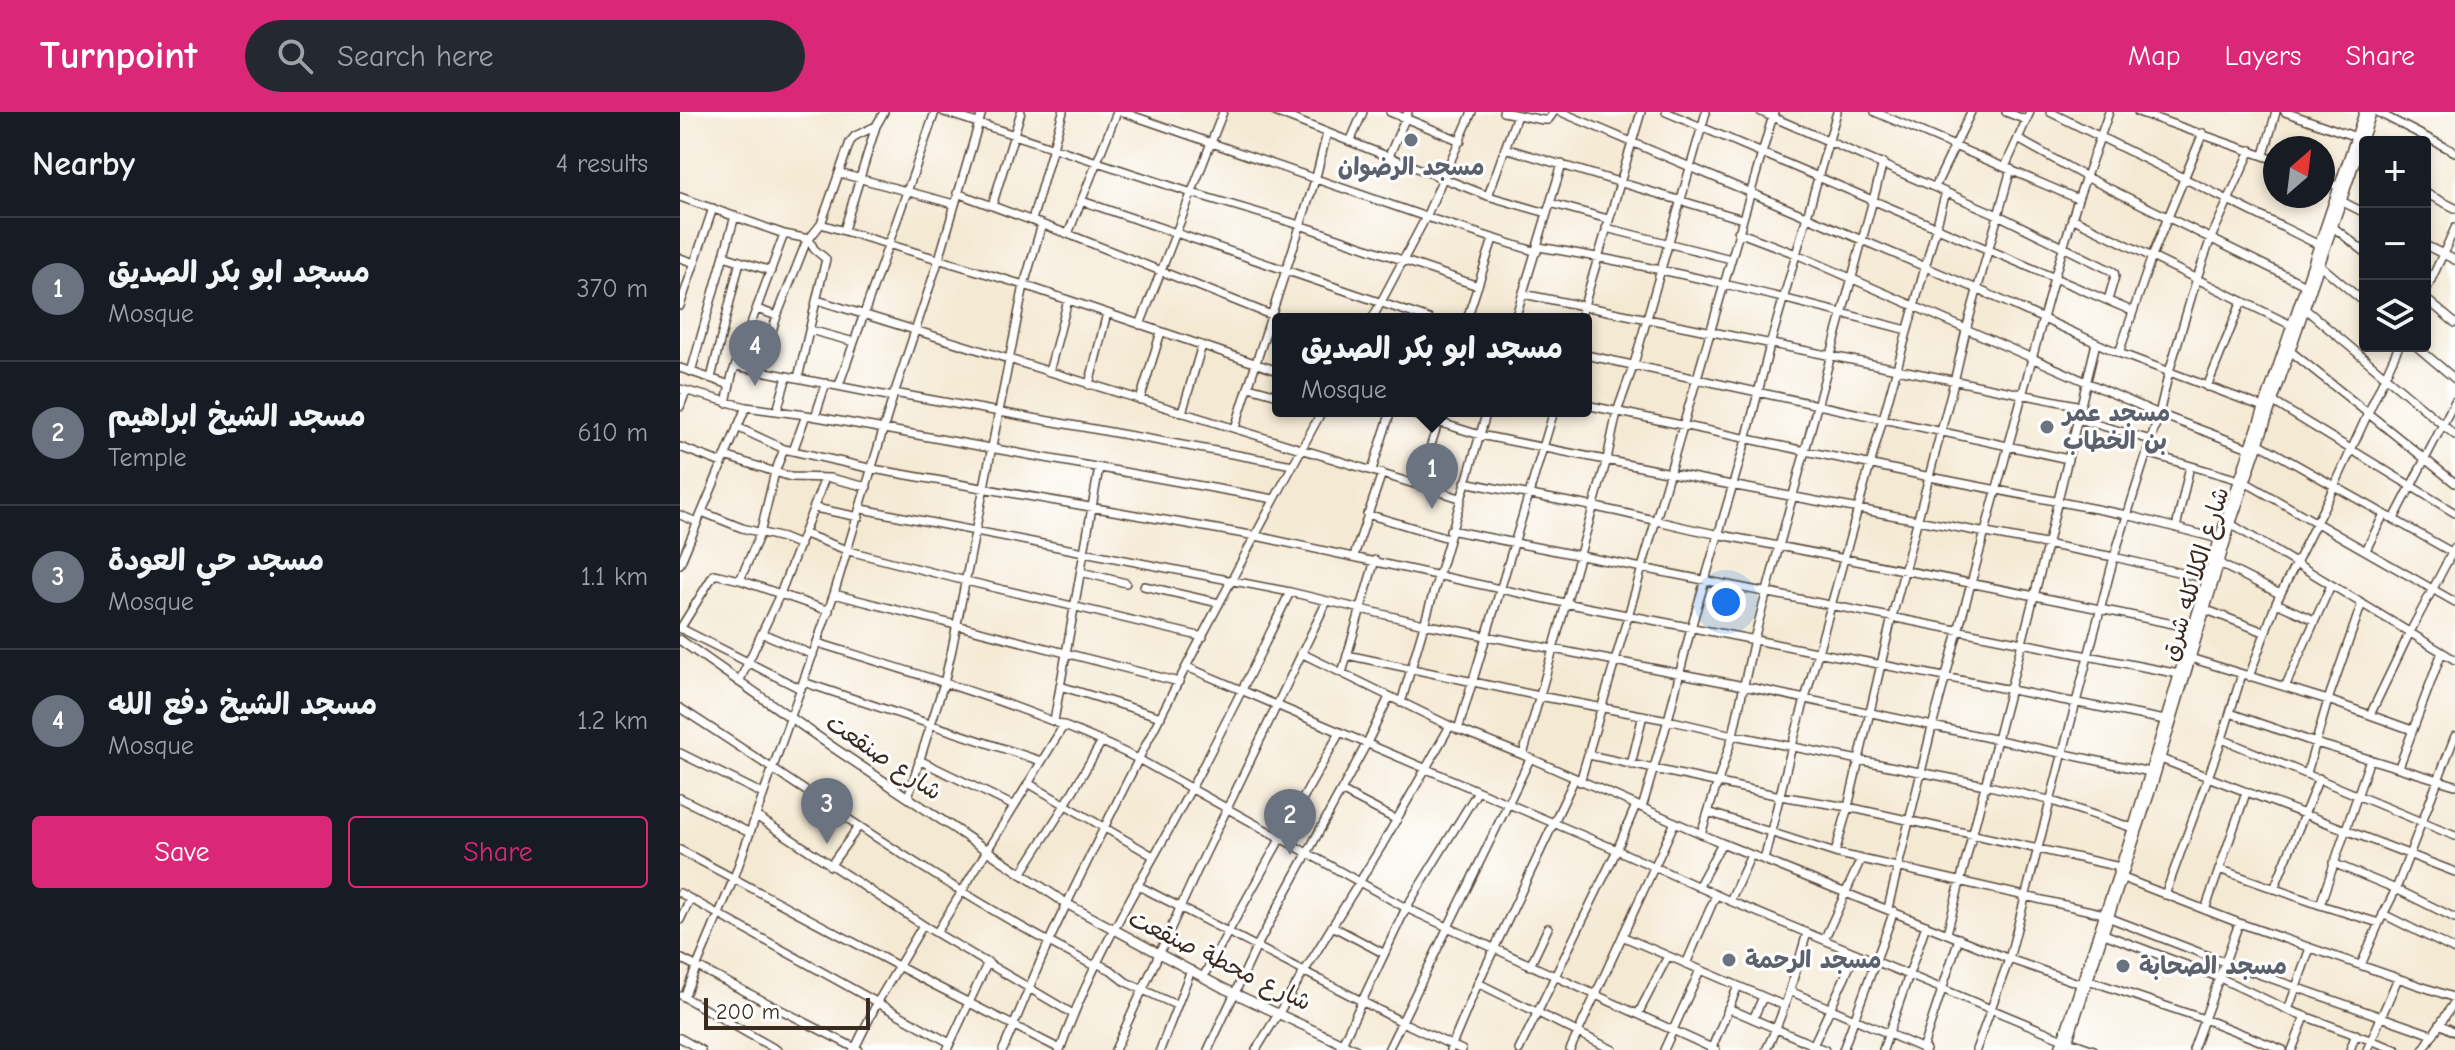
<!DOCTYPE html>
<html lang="en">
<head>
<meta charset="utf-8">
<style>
	:root { --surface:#171b24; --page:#242831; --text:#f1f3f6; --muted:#9ea1a6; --line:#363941; --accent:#db2777 }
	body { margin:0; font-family:"Comic Neue","Playpen Sans Arabic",sans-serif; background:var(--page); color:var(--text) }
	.controls { position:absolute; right:24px; top:24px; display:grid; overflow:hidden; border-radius:8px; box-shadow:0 4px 12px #0003 }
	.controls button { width:72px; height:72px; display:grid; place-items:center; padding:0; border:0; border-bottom:2px solid var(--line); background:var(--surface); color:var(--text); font:40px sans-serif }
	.compass { position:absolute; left:1583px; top:24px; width:72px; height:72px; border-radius:50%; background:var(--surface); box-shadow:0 4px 12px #0003; rotate:28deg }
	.scale { position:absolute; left:24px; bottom:20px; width:166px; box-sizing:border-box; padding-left:8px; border:4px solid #3b2a1e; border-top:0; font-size:22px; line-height:28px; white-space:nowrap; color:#3b2a1e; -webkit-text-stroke:6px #fff; paint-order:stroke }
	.you { position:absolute; left:1046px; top:490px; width:28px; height:28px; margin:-20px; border:6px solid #fff; border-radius:50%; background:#1a73e8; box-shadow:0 0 0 12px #1a73e833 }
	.badge { display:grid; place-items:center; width:52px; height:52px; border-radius:50%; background:var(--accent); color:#fff; font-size:26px; font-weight:700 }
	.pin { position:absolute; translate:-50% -66px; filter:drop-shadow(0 2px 4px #0008) }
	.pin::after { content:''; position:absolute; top:42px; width:28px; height:24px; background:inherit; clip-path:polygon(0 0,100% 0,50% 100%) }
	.popup { position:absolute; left:592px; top:201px; width:320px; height:104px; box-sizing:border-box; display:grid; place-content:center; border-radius:8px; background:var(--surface); filter:drop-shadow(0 2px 6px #0005); font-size:26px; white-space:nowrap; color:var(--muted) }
	.popup b { font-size:30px; color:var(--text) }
	.popup::after { content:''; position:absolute; left:50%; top:100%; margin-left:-16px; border:16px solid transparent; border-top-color:var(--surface) }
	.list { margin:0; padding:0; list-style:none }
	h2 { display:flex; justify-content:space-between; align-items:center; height:104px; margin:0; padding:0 32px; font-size:34px }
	h2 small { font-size:26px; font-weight:400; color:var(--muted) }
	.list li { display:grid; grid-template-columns:52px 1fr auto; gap:24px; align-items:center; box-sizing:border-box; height:144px; padding:0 32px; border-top:2px solid var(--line) }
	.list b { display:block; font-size:30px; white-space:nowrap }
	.list p { margin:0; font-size:26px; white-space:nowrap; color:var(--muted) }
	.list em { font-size:26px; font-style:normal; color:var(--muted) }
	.actions { display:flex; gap:16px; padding:24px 32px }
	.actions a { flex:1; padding:18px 0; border:2px solid var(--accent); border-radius:8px; text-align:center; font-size:28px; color:var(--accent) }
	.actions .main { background:var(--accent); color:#fff }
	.icon { flex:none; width:44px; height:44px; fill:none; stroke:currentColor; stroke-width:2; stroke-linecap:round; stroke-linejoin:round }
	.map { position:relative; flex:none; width:1775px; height:938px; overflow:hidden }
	header { display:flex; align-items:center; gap:48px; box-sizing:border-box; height:112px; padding:0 40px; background:var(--accent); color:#fff }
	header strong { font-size:38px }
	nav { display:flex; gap:44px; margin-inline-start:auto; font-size:28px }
	.search { width:560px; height:72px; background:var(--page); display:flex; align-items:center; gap:20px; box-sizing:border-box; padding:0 28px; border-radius:44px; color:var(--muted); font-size:30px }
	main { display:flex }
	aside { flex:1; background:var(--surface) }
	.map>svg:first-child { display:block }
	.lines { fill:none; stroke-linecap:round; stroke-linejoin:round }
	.minor-casing { stroke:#574739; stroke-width:10 }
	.tertiary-casing { stroke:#574739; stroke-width:11 }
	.minor { stroke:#fff; stroke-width:7 }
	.tertiary { stroke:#fff; stroke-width:8 }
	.worship-dot { fill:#6b7280; stroke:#fff; stroke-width:3 }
	.labels { text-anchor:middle; stroke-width:6; stroke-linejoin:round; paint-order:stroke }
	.worship-label { font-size:24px; font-weight:bold; fill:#5b616d; stroke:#fff; text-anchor:start }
	.street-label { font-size:24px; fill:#3b2a1e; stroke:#fff }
</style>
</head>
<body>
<header>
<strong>Turnpoint</strong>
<div class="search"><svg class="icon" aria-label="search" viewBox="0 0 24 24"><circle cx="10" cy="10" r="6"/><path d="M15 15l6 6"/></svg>Search here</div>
<nav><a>Map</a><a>Layers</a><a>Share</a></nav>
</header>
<main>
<aside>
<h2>Nearby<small>4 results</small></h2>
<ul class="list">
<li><span class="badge" style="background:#6b7280">1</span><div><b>مسجد ابو بكر الصديق</b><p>Mosque</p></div><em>370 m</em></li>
<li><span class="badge" style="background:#6b7280">2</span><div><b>مسجد الشيخ ابراهيم</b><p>Temple</p></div><em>610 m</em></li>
<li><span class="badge" style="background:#6b7280">3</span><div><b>مسجد حي العودة</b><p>Mosque</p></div><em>1.1 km</em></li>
<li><span class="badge" style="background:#6b7280">4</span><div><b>مسجد الشيخ دفع الله</b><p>Mosque</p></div><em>1.2 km</em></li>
</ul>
<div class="actions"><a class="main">Save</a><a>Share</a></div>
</aside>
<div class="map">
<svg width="1775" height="938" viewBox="0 0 1775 938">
	<rect width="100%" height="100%" fill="#fff"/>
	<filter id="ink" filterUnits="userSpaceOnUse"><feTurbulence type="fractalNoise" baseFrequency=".0125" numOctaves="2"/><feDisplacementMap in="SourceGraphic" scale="16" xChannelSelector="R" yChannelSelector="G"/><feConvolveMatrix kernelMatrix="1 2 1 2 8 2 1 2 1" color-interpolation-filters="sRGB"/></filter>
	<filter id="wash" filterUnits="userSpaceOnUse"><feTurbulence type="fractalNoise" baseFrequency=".006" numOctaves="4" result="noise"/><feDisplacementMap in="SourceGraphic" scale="32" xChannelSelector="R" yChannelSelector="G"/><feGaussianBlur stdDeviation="1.8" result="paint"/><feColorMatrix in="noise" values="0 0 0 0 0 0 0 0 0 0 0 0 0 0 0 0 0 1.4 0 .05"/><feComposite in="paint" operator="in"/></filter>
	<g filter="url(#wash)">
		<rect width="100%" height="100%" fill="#f4e9d3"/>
	</g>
	<g filter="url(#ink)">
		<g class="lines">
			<g class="minor-casing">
				<path id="minor" d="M264 0 512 81 620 113 798 174
					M442 0 746 105 857 140
					M595 0 808 84 867 101
					M710 0 781 29
					M823 0 863 8H868L874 0
					M881 0 1297 177 1439 241 1583 295
					M986 0 1452 199
					M1081 0 1318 103 1434 160 1435 164 1428 188
					M1195 0 1398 87
					M1326 0 1346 8
					M1370 0 1639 133
					M1458 0 1595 48
					M1605 0 1676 25
					M1697 0 1775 40
					M1338 27 1406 65 1625 173
					M670 30 683 0
					M825 36 1062 107
					M1584 43 1596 0
					M709 44 728 0
					M1325 55 1350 0
					M159 61 274 92
					M1643 68 1659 75
					M1255 75 1291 0
					M277 81 388 122 601 207
					M1745 81 1775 96
					M808 84 837 3
					M0 85 104 122 129 127
					M402 89 749 207
					M1661 89 1685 101
					M870 91 928 107
					M312 94 341 0
					M1392 106 1611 213
					M352 108 383 0
					M141 112 344 173 598 259
					M1653 115 1685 140
					M926 116 1051 147
					M164 118 196 14 204 0
					M1058 120 1116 142 1479 302 1569 336
					M388 122 437 0
					M129 127 141 112 170 30 175 24 196 14
					M1745 133 1775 148
					M859 135C983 155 1105 186 1227 218
					M44 144 91 159
					M0 146 15 151
					M1640 153 1685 191
					M1745 181 1775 116
					M843 182 1401 294
					M1745 186 1775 211
					M137 188 780 386
					M0 194 33 96
					M1624 196 1775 323
					M77 197 97 204
					M692 207 746 105 792 0
					M787 207 813 127
					M835 207 882 52
					M900 207 961 0
					M460 213 543 0
					M130 218 174 230
					M1736 234 1775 267
					M1609 238 1775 371
					M1439 241 1472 144 1523 21
					M906 243 1388 347
					M56 254 213 285
					M0 256 50 273
					M79 259 97 204 127 128
					M11 260 55 104
					M369 260 388 188
					M31 266 60 149
					M118 266 146 147 134 137 129 127
					M159 273 255 0
					M409 273 427 201
					M569 275 598 283
					M1527 275 1562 189
					M0 277 66 295 126 303 594 387
					M214 281 613 353
					M460 288 481 220
					M1592 289 1775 401
					M46 291 52 263 104 122
					M906 293 1250 365 1447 403 1539 427
					M0 295 6 279
					M97 299 107 264
					M722 299 800 323 1051 373 1434 445 1527 467
					M502 301 522 233
					M135 305 146 271
					M1398 307 1471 328
					M57 315 104 337
					M555 316 636 65 647 21
					M1578 331 1775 442
					M0 335 42 351
					M113 339 126 303
					M1467 341 1559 368
					M45 344 111 365 150 366 187 375
					M692 358 711 299
					M785 370C827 379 868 386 910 394 954 402 997 415 1041 423 1198 453 1355 483 1512 516
					M1565 370 1775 490
					M738 373 758 311
					M135 396 179 405
					M182 397 610 480 744 512 1064 574 1470 660
					M22 400 62 416 103 426 120 433
					M687 402 768 426
					M0 403 17 410
					M1714 407 1775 289
					M1551 412 1775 548
					M1496 416 1510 354
					M770 418 1499 562
					M125 422 169 439 286 469 523 525
					M1686 438 1704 402
					M674 444 702 361
					M1538 451 1600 482
					M0 452 66 295
					M401 460 446 471
					M60 468 80 422 95 360 104 337 193 357 576 424 885 491 1485 608
					M464 474 539 491
					M154 482 499 570
					M1596 491 1634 508
					M1524 497 1584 520
					M0 516 121 577
					M0 517 34 462 60 468 149 499
					M82 521 133 543
					M138 531C247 565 358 597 460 648L726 796 1036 938
					M621 541 770 614 843 643 1042 731 1329 847 1401 872
					M667 543 859 584 988 608 1053 623 1305 673 1369 688 1453 716
					M1510 546 1648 588 1732 618
					M507 555 937 738 1050 789 1383 927
					M662 561 695 448
					M1569 565 1596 491 1655 373 1719 234
					M59 570 100 482 145 366
					M123 570 361 649
					M380 574 481 605
					M1605 575 1651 473
					M721 591 807 299
					M0 596C137 684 269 781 415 854
					M1550 601 1636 631 1775 673
					M1690 603 1729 522 1775 435
					M374 609 419 356
					M778 618 874 299
					M1542 627 1775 724
					M0 641 83 682
					M843 643 927 347 937 300 954 252 1026 0
					M909 643 1100 684 1168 695 1440 755
					M1481 647 1775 760
					M239 648 334 694
					M951 653 963 603
					M1719 655 1762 540
					M1627 661 1648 588 1682 491
					M900 670 1094 0
					M348 671 473 744
					M661 679 717 708
					M228 685 264 571 272 537 344 173 362 112
					M0 686 70 721
					M962 696 988 608 1011 516 1066 328 1090 233 1157 0
					M1028 700 1155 741 1424 802
					M76 704 243 813 393 902
					M1021 722 1053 623 1074 527 1203 51
					M0 738 252 872 380 937
					M1155 741 1168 695 1212 505 1274 270 1286 218 1331 57
					M1084 748 1112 634 1266 80
					M1653 751 1716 777 1775 806
					M150 754 179 714
					M1539 757 1640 793 1699 811
					M341 762 385 693 422 629
					M1443 766 1559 811 1775 886
					M457 773 722 910 782 938
					M1018 775 1042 731
					M1594 777 1639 666
					M0 781 270 931
					M1485 783 1542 627 1562 562
					M1050 789 1071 743
					M1640 793 1690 647
					M1208 796 1252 615 1374 166 1398 87 1429 0
					M1525 798 1566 681
					M1703 802 1775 838
					M1430 806 1544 850 1753 923
					M0 808 10 787
					M652 814 703 841
					M257 820 384 613
					M1267 821 1367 434 1416 231
					M1424 822 1538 865 1608 898 1717 938
					M944 825 1105 894
					M1144 828 1181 747
					M0 846 179 938
					M416 851 431 858 446 870 496 893
					M1006 852 1036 783
					M1681 853 1699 811 1716 777 1775 624
					M850 854 868 816
					M523 865 660 620
					M1408 868 1524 907 1603 938
					M798 871 933 938
					M1110 879 1246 938
					M2 884 97 938
					M4 885 54 766 154 482 213 285 259 147 302 0
					M1048 896 1145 938
					M1608 898 1630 836
					M958 902 988 844
					M1073 907 1083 885
					M1760 912 1775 920
					M0 926 21 938
					M1388 929 1414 938
					M174 938 197 891 243 813
					M267 938 308 850
					M323 938C342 895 358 852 378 810 461 637 551 468 642 299
					M380 938C408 859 450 787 491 714 533 637 572 559 610 480
					M435 938 517 759 647 489
					M480 938 511 858
					M528 938 577 834 687 631 709 585
					M576 938 701 735 770 614
					M659 938 726 796 798 679
					M708 938 850 647
					M770 938 798 871 894 668
					M839 938 937 738 956 693
					M890 938 995 710
					M984 938 1020 858
					M1031 938 1058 874
					M1086 938C1105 900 1115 861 1127 821
					M1131 938 1176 841
					M1163 938 1214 799
					M1203 938 1246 813
					M1242 938 1279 826
					M1296 938 1329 847 1434 445 1479 302 1489 260 1517 166 1531 126 1571 38
					M1513 938 1559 811
					M1612 938 1625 905
					M1670 938 1676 922
					M1687 938 1718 866
					M1743 938 1775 889"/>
			</g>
			<g class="tertiary-casing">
				<path id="tertiary" d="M0 528 154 636 387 792 543 876 676 938
					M1379 938 1453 716 1539 427 1684 0
					M1385 938 1470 681 1551 412 1692 0"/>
			</g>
			<use href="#minor" class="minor"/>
			<use href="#tertiary" class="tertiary"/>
		</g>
	</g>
	<g class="worship-dot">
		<circle cx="731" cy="28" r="8"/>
		<circle cx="1367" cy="315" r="8"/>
		<circle cx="1049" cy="848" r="8"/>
		<circle cx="1443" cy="854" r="8"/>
	</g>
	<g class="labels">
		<g class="worship-label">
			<text x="731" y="63" text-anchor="middle">مسجد الرضوان</text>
			<text x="1383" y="309">مسجد عمر<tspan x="1383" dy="28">بن الخطاب</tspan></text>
			<text x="1065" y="856">مسجد الرحمة</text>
			<text x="1459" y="862">مسجد الصحابة</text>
		</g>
		<g class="street-label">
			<text transform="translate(1515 462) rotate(-73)" y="8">شارع الكلاكله شرق</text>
			<text transform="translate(204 645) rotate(34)" y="8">شارع صنقعت</text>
			<text transform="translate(540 848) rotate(26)" y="8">شارع محطة صنقعت</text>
		</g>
	</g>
</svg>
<div class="controls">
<button>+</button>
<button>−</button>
<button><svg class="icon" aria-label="layers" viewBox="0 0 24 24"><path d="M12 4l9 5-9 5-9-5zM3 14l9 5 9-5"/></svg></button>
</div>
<svg class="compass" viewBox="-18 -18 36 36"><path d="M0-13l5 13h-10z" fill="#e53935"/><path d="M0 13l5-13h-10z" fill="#9ea1a6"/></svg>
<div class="scale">200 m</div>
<div class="you"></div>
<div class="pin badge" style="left:752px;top:397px;background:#6b7280">1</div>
<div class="popup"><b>مسجد ابو بكر الصديق</b>Mosque</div>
<div class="pin badge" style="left:610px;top:743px;background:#6b7280">2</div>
<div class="pin badge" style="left:147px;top:732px;background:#6b7280">3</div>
<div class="pin badge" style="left:75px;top:274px;background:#6b7280">4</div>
</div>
</main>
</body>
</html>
